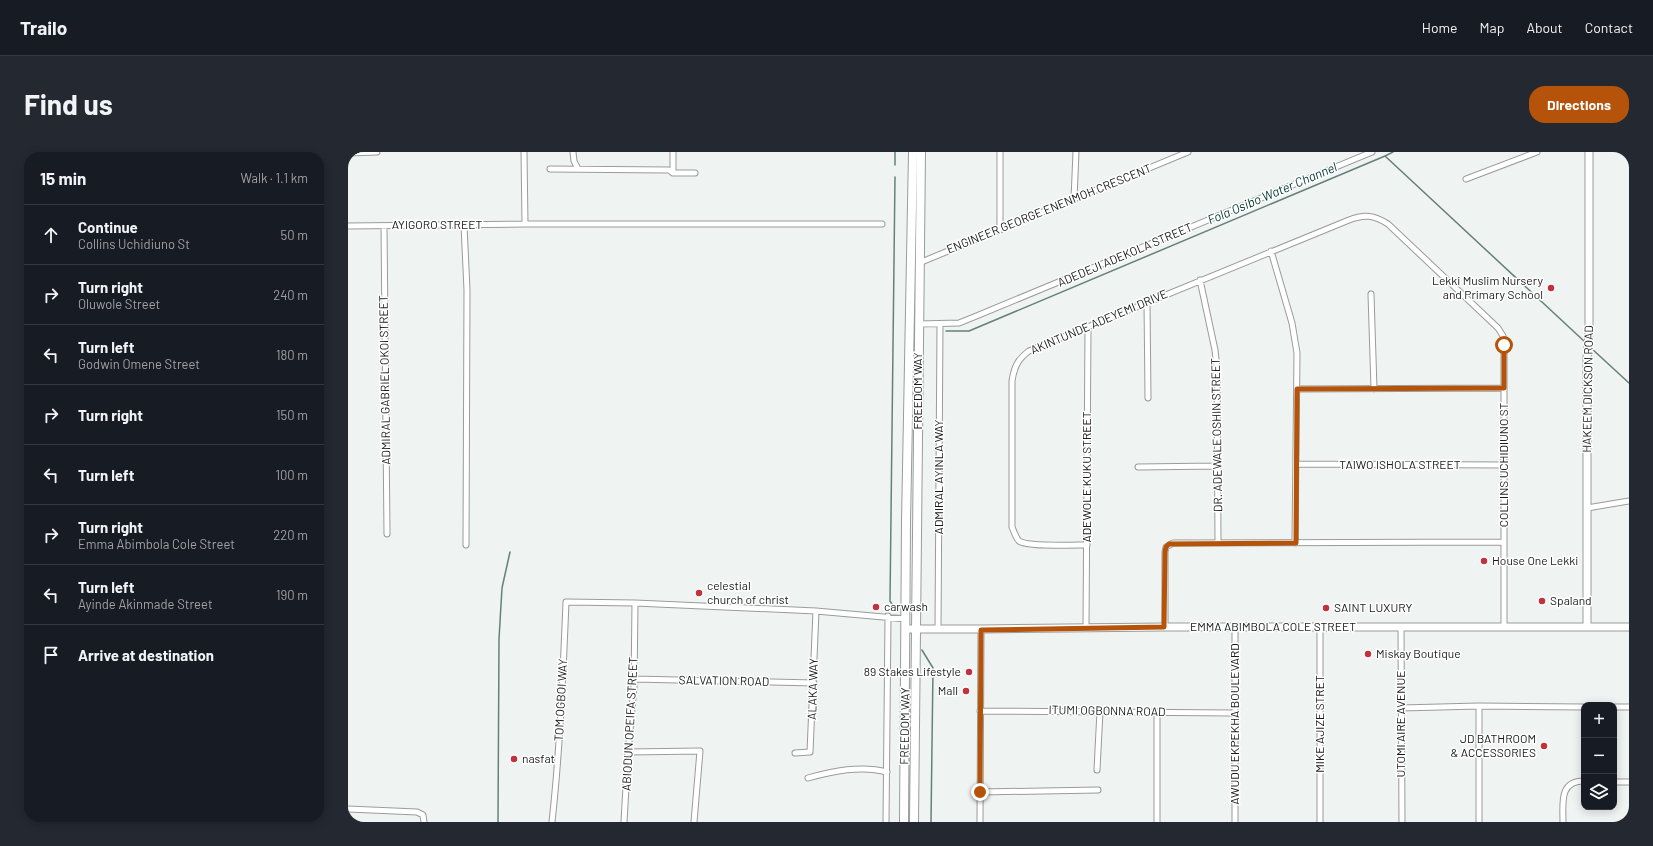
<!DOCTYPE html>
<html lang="en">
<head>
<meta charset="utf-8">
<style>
	:root { --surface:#171b24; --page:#242831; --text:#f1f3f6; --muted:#9ea1a6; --line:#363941; --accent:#b45309 }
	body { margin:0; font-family:Barlow,sans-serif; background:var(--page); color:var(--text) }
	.controls { position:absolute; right:12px; bottom:12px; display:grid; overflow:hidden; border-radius:8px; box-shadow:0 2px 10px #0003 }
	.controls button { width:36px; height:36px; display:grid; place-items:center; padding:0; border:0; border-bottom:1px solid var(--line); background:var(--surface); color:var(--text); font:20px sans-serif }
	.stop { position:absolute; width:12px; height:12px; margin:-9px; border:3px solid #b45309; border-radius:50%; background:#fff }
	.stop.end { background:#b45309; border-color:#fff; box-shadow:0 1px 4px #0008 }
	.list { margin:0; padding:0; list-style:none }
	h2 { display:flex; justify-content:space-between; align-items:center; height:52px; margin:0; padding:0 16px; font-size:17px }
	h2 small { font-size:13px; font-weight:400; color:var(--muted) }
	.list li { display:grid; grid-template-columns:26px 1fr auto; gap:12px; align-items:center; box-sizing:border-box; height:60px; padding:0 16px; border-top:1px solid var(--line) }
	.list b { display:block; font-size:15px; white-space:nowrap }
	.list p { margin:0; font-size:13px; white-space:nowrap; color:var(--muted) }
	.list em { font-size:13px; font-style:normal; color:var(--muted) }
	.icon { flex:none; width:22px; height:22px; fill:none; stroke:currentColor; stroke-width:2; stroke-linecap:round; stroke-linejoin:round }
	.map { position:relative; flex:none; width:1281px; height:670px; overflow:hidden; border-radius:16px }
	header { display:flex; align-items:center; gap:24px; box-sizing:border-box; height:56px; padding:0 20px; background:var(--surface); border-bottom:1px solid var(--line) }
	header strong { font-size:19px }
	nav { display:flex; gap:22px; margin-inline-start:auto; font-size:14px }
	.intro { display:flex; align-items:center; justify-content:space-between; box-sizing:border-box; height:96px; padding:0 24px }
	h1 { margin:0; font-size:28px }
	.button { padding:10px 18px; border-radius:16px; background:var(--accent); color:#fff; font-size:14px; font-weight:700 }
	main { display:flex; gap:24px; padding:0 24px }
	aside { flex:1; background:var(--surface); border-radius:16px; box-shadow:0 2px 10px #0003 }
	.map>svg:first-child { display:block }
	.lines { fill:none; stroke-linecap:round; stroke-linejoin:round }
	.stream { stroke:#668078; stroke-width:1.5 }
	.street-casing { stroke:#999c9b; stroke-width:7 }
	.secondary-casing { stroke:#999c9b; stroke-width:9 }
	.primary-casing { stroke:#999c9b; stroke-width:10 }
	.street { stroke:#fff; stroke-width:5 }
	.secondary { stroke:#fff; stroke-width:7 }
	.primary { stroke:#fff; stroke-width:8 }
	.route { stroke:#b45309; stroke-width:5 }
	.poi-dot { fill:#c1313e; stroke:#fff; stroke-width:1.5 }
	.labels { text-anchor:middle; stroke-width:3; stroke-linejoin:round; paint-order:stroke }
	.street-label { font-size:12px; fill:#181a19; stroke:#fff }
	.poi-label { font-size:12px; fill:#181a19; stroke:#fff; text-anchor:start }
	.water-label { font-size:13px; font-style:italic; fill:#00372c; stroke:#fff }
</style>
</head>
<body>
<header>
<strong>Trailo</strong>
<nav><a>Home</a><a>Map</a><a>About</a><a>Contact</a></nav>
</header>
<div class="intro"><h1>Find us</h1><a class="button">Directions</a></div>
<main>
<aside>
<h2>15 min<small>Walk · 1.1 km</small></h2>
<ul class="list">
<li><svg class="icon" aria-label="ahead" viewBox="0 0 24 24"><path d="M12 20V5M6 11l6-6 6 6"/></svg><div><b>Continue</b><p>Collins Uchidiuno St</p></div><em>50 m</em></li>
<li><svg class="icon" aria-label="right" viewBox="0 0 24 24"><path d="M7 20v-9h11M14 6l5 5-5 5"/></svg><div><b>Turn right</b><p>Oluwole Street</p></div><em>240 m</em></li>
<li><svg class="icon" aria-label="left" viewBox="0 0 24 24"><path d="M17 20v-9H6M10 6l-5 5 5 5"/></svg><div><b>Turn left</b><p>Godwin Omene Street</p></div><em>180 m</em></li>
<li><svg class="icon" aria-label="right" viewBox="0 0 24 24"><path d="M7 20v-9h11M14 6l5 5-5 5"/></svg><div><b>Turn right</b></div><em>150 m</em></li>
<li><svg class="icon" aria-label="left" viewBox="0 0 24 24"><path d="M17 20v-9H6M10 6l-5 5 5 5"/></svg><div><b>Turn left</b></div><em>100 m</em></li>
<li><svg class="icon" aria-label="right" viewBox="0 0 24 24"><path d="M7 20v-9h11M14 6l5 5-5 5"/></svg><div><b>Turn right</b><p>Emma Abimbola Cole Street</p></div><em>220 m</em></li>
<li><svg class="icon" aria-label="left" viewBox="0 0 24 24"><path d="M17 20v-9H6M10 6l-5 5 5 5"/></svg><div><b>Turn left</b><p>Ayinde Akinmade Street</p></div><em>190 m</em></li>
<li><svg class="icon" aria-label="arrive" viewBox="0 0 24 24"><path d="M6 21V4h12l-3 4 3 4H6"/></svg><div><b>Arrive at destination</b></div></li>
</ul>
</aside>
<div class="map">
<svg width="1281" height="670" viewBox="0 0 1281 670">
	<rect width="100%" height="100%" fill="#eff3f1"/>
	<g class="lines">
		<path class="stream" d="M1037 4 1045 0
			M547 13V0
			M547 25 542 449 548 458
			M598 179H621L1037 4 1237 190
			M1243 196 1281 231
			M574 498 585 516 583 670
			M150 670 151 487 154 436 162 400"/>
		<g class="street-casing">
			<path id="street" d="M176 0 177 72
				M225 0 226 9 230 17
				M325 0V21
				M0 1 29 0
				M202 17 321 18 325 21H347
				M1118 27 1189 0
				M726 47 728 0
				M116 73 119 138 118 393
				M0 74 177 72H534
				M36 74 39 382
				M652 78V0
				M923 99 944 171 949 201 947 391
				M571 111 840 0
				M852 128 867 198 869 216 870 391
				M1023 142 1026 237
				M799 150 800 246
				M571 172 611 171 626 165 1024 0
				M949 237 1156 236
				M948 312 1156 313
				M790 315 869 314
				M1239 356 1281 349
				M739 393C728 393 678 395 671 389 668 386 666 380 664 375V229C666 215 670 207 681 199L1001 68C1016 62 1026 63 1040 72L1150 176 1155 184 1156 193V475
				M817 475V400L818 395 825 391 1156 390
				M972 475V670
				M1053 475 1054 670
				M738 476 740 175
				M590 477 592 172
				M286 527 466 531
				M1266 555H1281
				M1053 556 1131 554 1236 555
				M632 559 886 561
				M809 560V670
				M280 600 352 599 346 670
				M447 601 462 600 468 459
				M749 618 752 559
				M460 626C485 619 513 613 539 620
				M1266 630H1281
				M632 640 750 638
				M0 657 69 660 75 663 76 670
				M204 670C212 597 215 523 218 450L287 451 468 459 558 467
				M276 670 280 600 286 535 287 451
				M538 670 540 464
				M632 670 633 477
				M887 670V475
				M1131 670V554
				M1215 670C1215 651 1211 629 1236 629"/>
		</g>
		<g class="secondary-casing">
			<path id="secondary" d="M1239 474V206L1241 180V0
				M558 477H633L817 475H1281"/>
		</g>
		<g class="primary-casing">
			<path id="primary" d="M556 670 558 370 565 0
				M566 670 573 0"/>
		</g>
		<use href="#street" class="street"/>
		<use href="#secondary" class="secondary"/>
		<use href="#primary" class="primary"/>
	</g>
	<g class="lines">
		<path class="route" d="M632 640 633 478 816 475 817 400 818 395 821 392 948 391 949 237 1156 236V193"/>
	</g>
	<g class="poi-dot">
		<circle cx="1203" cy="136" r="4"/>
		<circle cx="1136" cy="409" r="4"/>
		<circle cx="351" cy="441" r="4"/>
		<circle cx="1194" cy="449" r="4"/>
		<circle cx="528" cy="455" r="4"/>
		<circle cx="978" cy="456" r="4"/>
		<circle cx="1020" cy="502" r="4"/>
		<circle cx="621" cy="520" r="4"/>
		<circle cx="618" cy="539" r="4"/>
		<circle cx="1196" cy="594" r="4"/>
		<circle cx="166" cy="607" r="4"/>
	</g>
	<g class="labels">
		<g class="street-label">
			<text transform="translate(701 57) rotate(-22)" y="4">ENGINEER GEORGE ENENMOH CRESCENT</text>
			<text x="89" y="77">AYIGORO STREET</text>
			<text transform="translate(777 103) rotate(-23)" y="4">ADEDEJI ADEKOLA STREET</text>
			<text transform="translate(751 170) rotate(-23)" y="4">AKINTUNDE ADEYEMI DRIVE</text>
			<text transform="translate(37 228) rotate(-91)" y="4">ADMIRAL GABRIEL OKOI STREET</text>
			<text transform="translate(1240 237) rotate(-89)" y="4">HAKEEM DICKSON ROAD</text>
			<text transform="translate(570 239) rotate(-90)" y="4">FREEDOM WAY</text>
			<text transform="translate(869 283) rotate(-91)" y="4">DR. ADEWALE OSHIN STREET</text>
			<text x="1052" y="317">TAIWO ISHOLA STREET</text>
			<text transform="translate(1156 313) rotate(-90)" y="4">COLLINS UCHIDIUNO ST</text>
			<text transform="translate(591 325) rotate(-90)" y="4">ADMIRAL AYINLA WAY</text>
			<text transform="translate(739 325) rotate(-90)" y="4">ADEWOLE KUKU STREET</text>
			<text x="925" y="479">EMMA ABIMBOLA COLE STREET</text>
			<text transform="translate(376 529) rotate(1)" y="4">SALVATION ROAD</text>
			<text transform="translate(465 537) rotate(-88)" y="4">ALAKA WAY</text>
			<text transform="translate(213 548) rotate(-87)" y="4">TOM OGBOI WAY</text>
			<text transform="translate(759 559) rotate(1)" y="4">ITUMI OGBONNA ROAD</text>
			<text transform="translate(282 572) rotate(-87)" y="4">ABIODUN OPEIFA STREET</text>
			<text transform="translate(887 572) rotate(-90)" y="4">AWUDU EKPEKHA BOULEVARD</text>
			<text transform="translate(972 572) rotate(-90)" y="4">MIKE AJIZE STRET</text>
			<text transform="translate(1053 572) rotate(-90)" y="4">UTOMI AIRE AVENUE</text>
			<text transform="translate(557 574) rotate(-89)" y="4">FREEDOM WAY</text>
		</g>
		<g class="poi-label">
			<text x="1195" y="133" text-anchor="end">Lekki Muslim Nursery<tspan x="1195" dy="14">and Primary School</tspan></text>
			<text x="1144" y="413">House One Lekki</text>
			<text x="359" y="438">celestial<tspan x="359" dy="14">church of christ</tspan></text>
			<text x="1202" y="453">Spaland</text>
			<text x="536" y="459">carwash</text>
			<text x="986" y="460">SAINT LUXURY</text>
			<text x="1028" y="506">Miskay Boutique</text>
			<text x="613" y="524" text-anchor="end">89 Stakes Lifestyle</text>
			<text x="610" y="543" text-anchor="end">Mall</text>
			<text x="1188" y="591" text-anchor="end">JD BATHROOM<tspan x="1188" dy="14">&amp; ACCESSORIES</tspan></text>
			<text x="174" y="611">nasfat</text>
		</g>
		<g class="water-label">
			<text transform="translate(924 41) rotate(-23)" y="5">Fola Osibo Water Channel</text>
		</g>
	</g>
</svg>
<div class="controls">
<button>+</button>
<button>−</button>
<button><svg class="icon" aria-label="layers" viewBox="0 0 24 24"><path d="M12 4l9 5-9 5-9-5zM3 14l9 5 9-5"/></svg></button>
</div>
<div class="stop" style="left:1156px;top:193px"></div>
<div class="stop end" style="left:632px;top:640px"></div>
</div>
</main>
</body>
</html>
